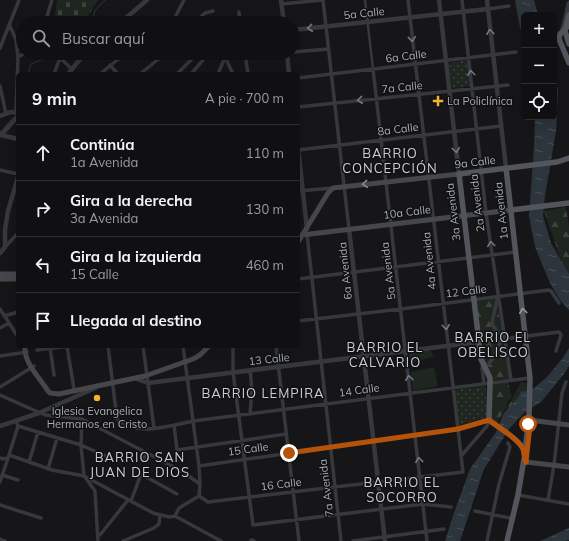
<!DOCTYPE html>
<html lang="es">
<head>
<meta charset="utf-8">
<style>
	:root { --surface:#101012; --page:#19191b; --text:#f1f3f6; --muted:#9c9d9f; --line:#303032 }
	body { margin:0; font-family:Mulish,sans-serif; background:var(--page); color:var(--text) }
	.controls { position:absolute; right:12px; top:12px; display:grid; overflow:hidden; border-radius:6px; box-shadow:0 4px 16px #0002 }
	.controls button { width:36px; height:36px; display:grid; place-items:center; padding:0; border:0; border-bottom:1px solid var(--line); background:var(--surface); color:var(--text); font:20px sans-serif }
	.stop { position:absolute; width:12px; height:12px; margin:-9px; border:3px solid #b45309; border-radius:50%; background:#fff }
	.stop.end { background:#b45309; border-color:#fff; box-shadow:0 1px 4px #0008 }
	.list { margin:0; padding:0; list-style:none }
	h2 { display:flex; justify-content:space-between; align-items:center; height:52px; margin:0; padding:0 16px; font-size:17px }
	h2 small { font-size:13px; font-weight:400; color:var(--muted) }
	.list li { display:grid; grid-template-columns:26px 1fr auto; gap:12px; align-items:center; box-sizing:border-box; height:56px; padding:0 16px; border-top:1px solid var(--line) }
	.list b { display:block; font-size:15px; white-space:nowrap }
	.list p { margin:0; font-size:13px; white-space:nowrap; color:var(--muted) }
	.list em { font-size:13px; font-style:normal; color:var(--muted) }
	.icon { flex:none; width:22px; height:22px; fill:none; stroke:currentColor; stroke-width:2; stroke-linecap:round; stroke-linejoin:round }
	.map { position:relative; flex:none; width:569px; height:541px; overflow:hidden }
	.search { position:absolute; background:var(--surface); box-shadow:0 4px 16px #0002; left:16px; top:16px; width:284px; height:44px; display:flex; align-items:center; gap:10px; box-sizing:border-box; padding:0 14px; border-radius:22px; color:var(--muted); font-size:15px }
	.panel { position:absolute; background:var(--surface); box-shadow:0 4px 16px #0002; left:16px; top:72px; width:284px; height:276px; border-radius:6px }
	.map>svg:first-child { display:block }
	.green { fill:#1e261f }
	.forest { fill:url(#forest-firs) }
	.cemetery { fill:url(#cemetery-stones) }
	.park { fill:url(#park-dots) }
	.water { fill:url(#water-ripples) }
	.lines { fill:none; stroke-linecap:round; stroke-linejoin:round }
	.stream { stroke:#2c353c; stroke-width:1 }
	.pedestrian { stroke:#37383d; stroke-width:2.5 }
	.minor { stroke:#37383d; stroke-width:3.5 }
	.tertiary { stroke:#37383d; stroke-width:4.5 }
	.secondary { stroke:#45474d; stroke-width:5 }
	.primary { stroke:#53555c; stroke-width:5.5 }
	.oneway { stroke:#757881 }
	.oneway2 { stroke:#858993 }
	.oneway3 { stroke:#979ba6 }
	.route { stroke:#b45309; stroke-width:5 }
	.poi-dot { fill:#f2b134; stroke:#111113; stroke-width:1.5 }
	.labels { text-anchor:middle; stroke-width:3; stroke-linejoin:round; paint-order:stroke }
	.street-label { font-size:11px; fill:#a8adb8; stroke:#111113 }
	.poi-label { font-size:11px; fill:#a8adb8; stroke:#111113; text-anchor:start }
	.quarter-label { font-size:13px; letter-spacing:1px; fill:#c9ccd4; stroke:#111113 }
</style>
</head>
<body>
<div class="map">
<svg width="569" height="541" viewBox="0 0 569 541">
	<defs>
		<pattern id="forest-firs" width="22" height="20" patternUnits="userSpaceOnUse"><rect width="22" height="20" fill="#1e261f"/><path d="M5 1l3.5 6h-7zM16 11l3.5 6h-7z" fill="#3c433d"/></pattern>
		<pattern id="cemetery-stones" width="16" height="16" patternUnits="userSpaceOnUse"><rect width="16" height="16" fill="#1e261f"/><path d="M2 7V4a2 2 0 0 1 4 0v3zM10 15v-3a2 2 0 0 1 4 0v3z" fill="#3c433d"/></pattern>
		<pattern id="park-dots" width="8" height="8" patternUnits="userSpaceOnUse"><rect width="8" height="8" fill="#1e261f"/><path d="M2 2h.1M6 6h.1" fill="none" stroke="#3c433d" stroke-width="1.8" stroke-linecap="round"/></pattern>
		<pattern id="water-ripples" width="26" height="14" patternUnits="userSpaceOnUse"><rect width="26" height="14" fill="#2c353c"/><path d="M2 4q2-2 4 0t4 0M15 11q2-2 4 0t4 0" fill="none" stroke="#485056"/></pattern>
	</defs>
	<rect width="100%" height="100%" fill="#161618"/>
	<path class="green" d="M430 350 434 356 410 364 408 352Z
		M434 367 438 386 413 391 411 372Z"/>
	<path class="forest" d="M566 207 569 227V278L565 271 544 211Z
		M496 299 511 378 489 381 479 342 476 301Z
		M508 382 512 398 508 400 507 406 497 423 492 418V384Z
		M521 382 527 383V396L505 421 500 422Z"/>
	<path class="cemetery" d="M57 0H98L84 23H54Z"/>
	<path class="park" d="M468 60 471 86 452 88 449 63Z
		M486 386 487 417 459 425 455 390Z"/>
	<path class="water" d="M515 0H534L538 15H524V37L520 28Z
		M554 70 558 91 556 131 545 196 543 216 551 243 569 274V310L560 300 550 283 535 247 529 216 534 147 535 117H554Z
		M569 348V366L564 374 541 402 525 412 509 429 484 469 460 541H445L454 513 470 469 496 432 504 413 523 392 534 388 547 377 562 359Z
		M569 528V540L565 541H540Z"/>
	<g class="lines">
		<path class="stream" d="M90 23 93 19 95 10 105 0
			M28 74 31 64 56 54
			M0 132 13 118"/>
		<path class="pedestrian" d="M365 0 373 69"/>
		<path class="minor" d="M323 0 349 229
			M462 0 486 213 511 380
			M281 4 323 0
			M488 9 509 6
			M239 12 240 23
			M45 23 52 0
			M172 23 184 0
			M194 23 205 13 213 11
			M10 26 16 40 18 57 16 112
			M0 48 19 0
			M293 52 329 49
			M57 53 60 58 72 69
			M224 53 225 57 233 74
			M245 53 248 74
			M18 57 25 53
			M110 65 118 74
			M373 69 427 541
			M54 74 60 58
			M100 74 126 53
			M140 74 166 53
			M177 74 198 53
			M191 74 203 60 197 54
			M218 74 225 57
			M298 78 516 52
			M0 86 6 114
			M298 107 508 85
			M298 150 501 126
			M0 170 18 174
			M298 191 333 188
			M307 234 341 541
			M5 247 18 233
			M298 279 516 252
			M0 309 18 337
			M4 316 18 312
			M298 321 401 309 549 290 551 291 559 303
			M0 328 9 323
			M503 339 559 332 561 335 556 351
			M67 346 74 389
			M108 346 117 419C136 437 169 426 193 421L530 378
			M143 346 154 428
			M183 346 199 466 200 484 199 496
			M233 346V372L253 525 423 504 451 507
			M276 346 299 541
			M50 347 54 375
			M37 350 71 346
			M0 356 27 352
			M482 367 484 384
			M482 369C490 366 501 347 500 338 499 333 494 328 492 323L497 300
			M0 387 34 366
			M0 395 45 415 82 419 183 472 200 484
			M250 414 252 390 250 370
			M82 419 81 445 84 476
			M16 421 18 426 81 445 110 458
			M174 425 177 450 286 434
			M9 455 18 426
			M461 456 487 426 489 420
			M0 458 3 459 8 458 9 455 52 470 84 476 153 513 169 517 175 516 221 541
			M143 461 146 453
			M29 462 38 432
			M199 466 458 429 489 420
			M48 469 57 438
			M2 475 18 480
			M85 477 95 491 98 541
			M0 482 8 458
			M519 494 518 495 569 504
			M199 496 208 502 463 472 408 0
			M548 500 554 465 562 393 566 382
			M131 501 141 474 177 494
			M0 505 41 518
			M475 511 510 518
			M175 516 179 508 199 496
			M100 535 128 500
			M0 539 5 541
			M251 540 254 541
			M123 541 154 528 159 524 160 515
			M353 541 444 529
			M487 541 499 484 510 447 508 443"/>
		<path class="tertiary" d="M281 0 284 23
			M439 0 459 174
			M487 0 506 168
			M120 23 147 0
			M293 30 488 9
			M562 32 569 3
			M287 53 289 74
			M68 74 85 53
			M0 116 11 112 18 113
			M18 116 1 135 18 139
			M298 147 307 229
			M349 229 385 541
			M0 253 5 247V230L8 211 18 177
			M134 378 148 383 479 342
			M0 426 39 413 95 388"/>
		<path class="secondary" d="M302 235 511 210
			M298 242 328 193 333 188 459 174
			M0 274H18
			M0 279H18
			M25 346C23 362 40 378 48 391L50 393 59 394 145 376 193 359 200 355 209 346
			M529 420 569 425
			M526 462 569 467"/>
		<path class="primary" d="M569 15 565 31 569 44
			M569 25 560 34 559 39 569 63
			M506 168 530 378 529 417 525 451
			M511 210 569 203
			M526 462C523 458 526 452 522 447 515 436 500 429 489 420L490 383V378L481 359 459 174 557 162 569 158
			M507 541 518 495 524 459"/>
	</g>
	<defs><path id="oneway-chevron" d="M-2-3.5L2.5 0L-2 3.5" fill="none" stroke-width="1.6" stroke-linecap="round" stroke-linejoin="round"/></defs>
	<g class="oneway">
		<use href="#oneway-chevron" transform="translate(310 28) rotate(174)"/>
		<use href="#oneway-chevron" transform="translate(490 32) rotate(-97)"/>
		<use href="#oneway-chevron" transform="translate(412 39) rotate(84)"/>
		<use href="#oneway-chevron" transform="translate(471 73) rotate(-97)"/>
		<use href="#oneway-chevron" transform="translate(360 100) rotate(174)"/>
		<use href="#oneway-chevron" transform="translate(456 150) rotate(83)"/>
		<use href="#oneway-chevron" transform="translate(491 244) rotate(-98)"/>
		<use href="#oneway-chevron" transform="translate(446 327) rotate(83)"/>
		<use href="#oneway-chevron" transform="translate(409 378) rotate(-97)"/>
		<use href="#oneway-chevron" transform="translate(419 460) rotate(-97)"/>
	</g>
	<use class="oneway2" href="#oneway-chevron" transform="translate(365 184) rotate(174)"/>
	<use class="oneway3" href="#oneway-chevron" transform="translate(523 311) rotate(-97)"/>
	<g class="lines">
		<path class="route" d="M289 453 437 432 458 429 489 420C500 429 515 436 522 447 526 452 523 458 526 462L530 425 529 420 528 424"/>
	</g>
	<g class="poi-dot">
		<path d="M436 95h4v4h4v4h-4v4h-4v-4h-4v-4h4z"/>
		<circle cx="97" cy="398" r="4"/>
	</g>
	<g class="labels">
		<g class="street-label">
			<text transform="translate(364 13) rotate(-6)" y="4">5a Calle</text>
			<text transform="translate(406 56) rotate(-7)" y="4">6a Calle</text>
			<text transform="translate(402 87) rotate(-6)" y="4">7a Calle</text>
			<text transform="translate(398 129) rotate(-7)" y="4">8a Calle</text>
			<text transform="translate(475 162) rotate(-7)" y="4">9a Calle</text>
			<text transform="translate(477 203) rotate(-97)" y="4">2a Avenida</text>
			<text transform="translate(501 211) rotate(-96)" y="4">1a Avenida</text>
			<text transform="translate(407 212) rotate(-7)" y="4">10a Calle</text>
			<text transform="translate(453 212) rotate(-97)" y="4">3a Avenida</text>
			<text transform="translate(429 261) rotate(-96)" y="4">4a Avenida</text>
			<text transform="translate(345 271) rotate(-96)" y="4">6a Avenida</text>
			<text transform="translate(388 271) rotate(-97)" y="4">5a Avenida</text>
			<text transform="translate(466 291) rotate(-7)" y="4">12 Calle</text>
			<text transform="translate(269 359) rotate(-6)" y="4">13 Calle</text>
			<text transform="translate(359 390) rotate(-8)" y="4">14 Calle</text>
			<text transform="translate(248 449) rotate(-8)" y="4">15 Calle</text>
			<text transform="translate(281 484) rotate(-7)" y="4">16 Calle</text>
			<text transform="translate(326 488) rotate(-97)" y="4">7a Avenida</text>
		</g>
		<g class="poi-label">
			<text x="447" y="105">La Policlínica</text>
			<text x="97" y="415" text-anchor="middle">Iglesia Evangelica<tspan x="97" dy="13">Hermanos en Cristo</tspan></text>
		</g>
		<g class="quarter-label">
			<text x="390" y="158">BARRIO<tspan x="390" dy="15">CONCEPCIÓN</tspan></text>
			<text x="493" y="342">BARRIO EL<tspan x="493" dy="15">OBELISCO</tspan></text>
			<text x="385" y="352">BARRIO EL<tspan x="385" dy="15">CALVARIO</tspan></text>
			<text x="263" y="398">BARRIO LEMPIRA</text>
			<text x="140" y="462">BARRIO SAN<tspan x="140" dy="15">JUAN DE DIOS</tspan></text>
			<text x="402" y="487">BARRIO EL<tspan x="402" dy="15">SOCORRO</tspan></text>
		</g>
	</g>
</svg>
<div class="controls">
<button>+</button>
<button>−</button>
<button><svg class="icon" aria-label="locate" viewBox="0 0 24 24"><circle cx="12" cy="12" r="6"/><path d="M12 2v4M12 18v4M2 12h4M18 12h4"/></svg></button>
</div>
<div class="stop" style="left:528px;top:424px"></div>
<div class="stop end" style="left:289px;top:453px"></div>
<div class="search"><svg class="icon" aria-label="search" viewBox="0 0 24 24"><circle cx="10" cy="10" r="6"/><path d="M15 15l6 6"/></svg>Buscar aquí</div>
<section class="panel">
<h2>9 min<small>A pie · 700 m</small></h2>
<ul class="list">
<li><svg class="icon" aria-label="ahead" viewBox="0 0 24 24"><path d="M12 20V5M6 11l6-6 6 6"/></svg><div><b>Continúa</b><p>1a Avenida</p></div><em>110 m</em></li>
<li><svg class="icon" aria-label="right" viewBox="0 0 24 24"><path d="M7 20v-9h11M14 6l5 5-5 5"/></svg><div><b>Gira a la derecha</b><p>3a Avenida</p></div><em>130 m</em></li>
<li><svg class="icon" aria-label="left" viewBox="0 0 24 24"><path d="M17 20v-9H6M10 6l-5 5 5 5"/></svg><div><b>Gira a la izquierda</b><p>15 Calle</p></div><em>460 m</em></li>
<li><svg class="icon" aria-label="arrive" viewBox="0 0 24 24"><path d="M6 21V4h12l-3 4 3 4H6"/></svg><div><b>Llegada al destino</b></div></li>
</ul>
</section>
</div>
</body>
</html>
